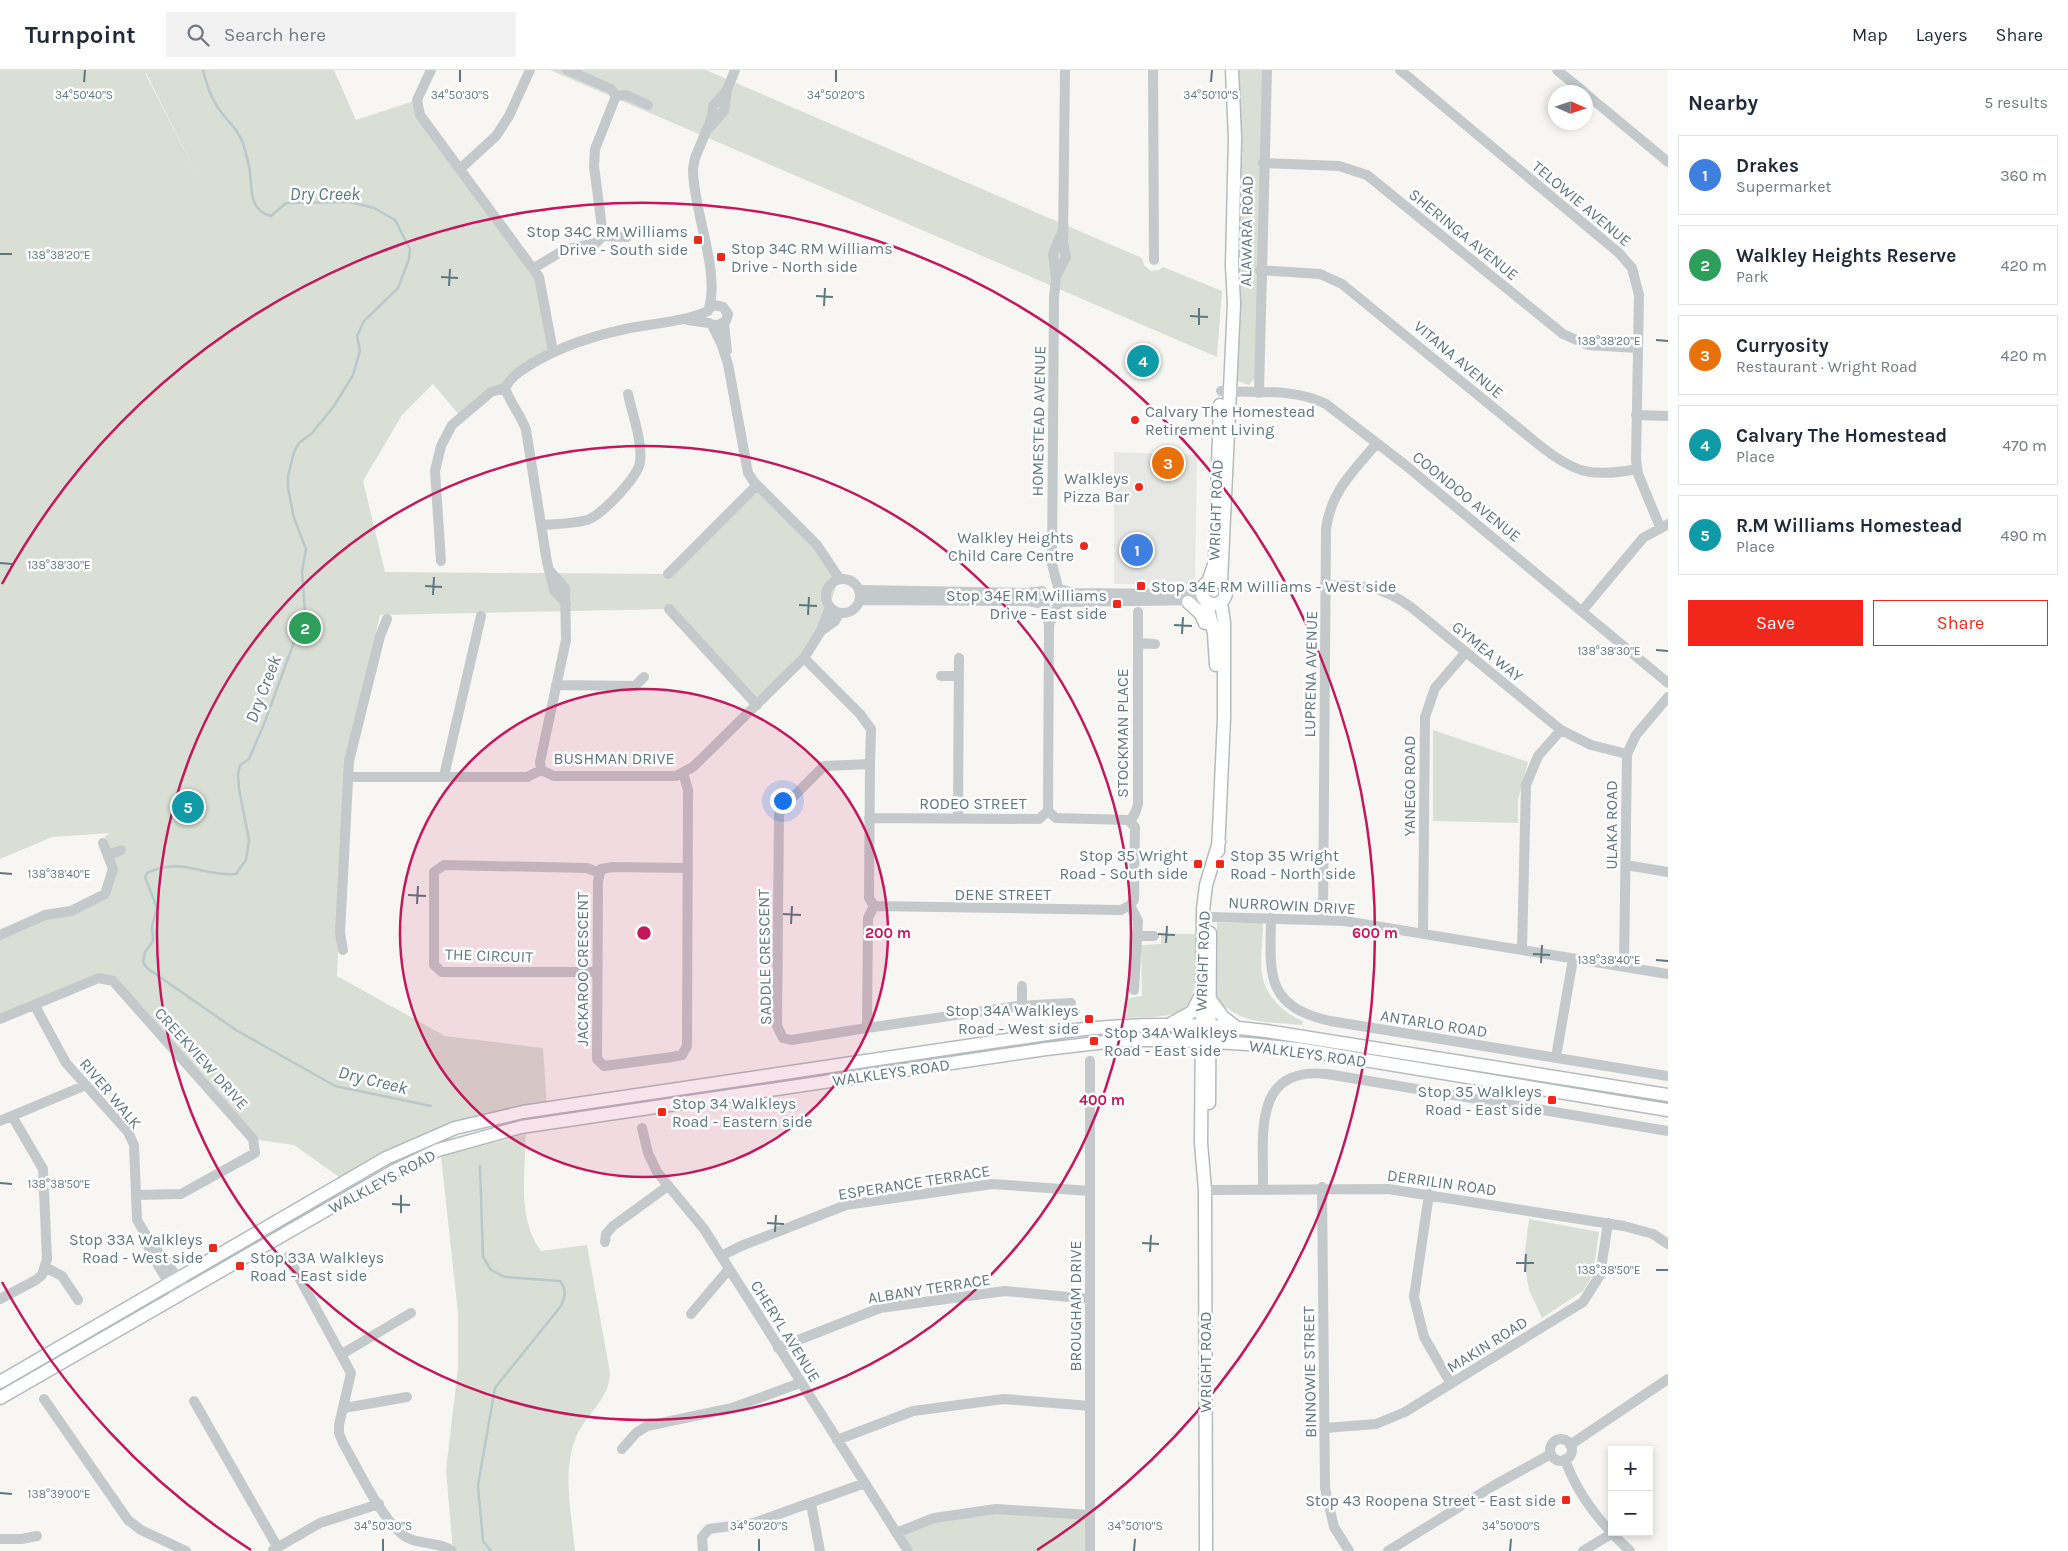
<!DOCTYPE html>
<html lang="en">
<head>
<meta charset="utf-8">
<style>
	:root { --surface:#fff; --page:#f2f2f3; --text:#1f2937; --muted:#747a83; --line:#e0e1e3; --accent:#ef281b }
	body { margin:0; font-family:Karla,sans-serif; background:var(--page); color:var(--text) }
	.controls { position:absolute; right:15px; bottom:15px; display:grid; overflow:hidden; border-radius:0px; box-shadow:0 2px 8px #0003 }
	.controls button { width:45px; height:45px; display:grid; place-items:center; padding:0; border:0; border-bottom:1px solid var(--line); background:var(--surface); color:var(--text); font:25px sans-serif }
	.compass { position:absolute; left:1548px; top:15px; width:45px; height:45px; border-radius:50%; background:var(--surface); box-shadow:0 2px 8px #0003; rotate:93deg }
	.you { position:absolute; left:782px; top:730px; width:18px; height:18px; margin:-12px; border:4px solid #fff; border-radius:50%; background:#1a73e8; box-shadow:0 0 0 8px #1a73e833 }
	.badge { display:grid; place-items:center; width:32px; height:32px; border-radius:50%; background:var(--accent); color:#fff; font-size:16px; font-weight:700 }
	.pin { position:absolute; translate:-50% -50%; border:2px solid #fff; box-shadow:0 1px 5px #0006 }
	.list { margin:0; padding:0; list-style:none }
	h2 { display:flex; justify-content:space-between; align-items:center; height:65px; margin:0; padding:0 20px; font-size:21px }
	h2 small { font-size:16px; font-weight:400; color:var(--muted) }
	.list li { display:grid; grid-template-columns:32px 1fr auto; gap:15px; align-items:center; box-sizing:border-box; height:80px; margin:0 10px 10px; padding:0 10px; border:1px solid var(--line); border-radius:0px }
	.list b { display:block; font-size:19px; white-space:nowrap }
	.list p { margin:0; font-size:16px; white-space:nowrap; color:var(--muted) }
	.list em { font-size:16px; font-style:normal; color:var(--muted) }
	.actions { display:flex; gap:10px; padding:15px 20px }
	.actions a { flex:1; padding:11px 0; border:1px solid var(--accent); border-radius:0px; text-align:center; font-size:18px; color:var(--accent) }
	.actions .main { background:var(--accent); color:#fff }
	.icon { flex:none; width:28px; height:28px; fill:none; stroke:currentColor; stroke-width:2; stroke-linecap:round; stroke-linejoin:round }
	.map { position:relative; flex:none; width:1668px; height:1481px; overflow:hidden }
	header { display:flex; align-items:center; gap:30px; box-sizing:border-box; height:70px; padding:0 25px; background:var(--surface); border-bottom:1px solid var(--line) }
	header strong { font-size:24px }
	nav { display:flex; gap:28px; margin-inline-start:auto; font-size:18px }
	.search { width:350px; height:45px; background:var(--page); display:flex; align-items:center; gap:12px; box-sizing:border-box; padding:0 18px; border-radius:0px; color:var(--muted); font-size:19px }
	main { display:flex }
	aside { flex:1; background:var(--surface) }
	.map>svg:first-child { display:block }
	.built { fill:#e7e8e6 }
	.green { fill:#d9dfd4; fill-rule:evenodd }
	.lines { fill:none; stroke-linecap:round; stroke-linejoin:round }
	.stream { stroke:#b9c9cb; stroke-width:2.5 }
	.major-casing { stroke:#b4bbbe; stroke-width:15 }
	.minor { stroke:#c4c9cb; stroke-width:10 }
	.major { stroke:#fff; stroke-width:12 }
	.ticks { fill:none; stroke:#5f7880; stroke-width:2 }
	.ring { fill:none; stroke:#c2185b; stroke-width:2.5 }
	.poi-dot { fill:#ef281b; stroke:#fff; stroke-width:2 }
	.labels { text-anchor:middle; stroke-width:5; stroke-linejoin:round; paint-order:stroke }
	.street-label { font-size:16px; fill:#5f7880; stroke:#fff }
	.poi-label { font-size:16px; fill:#5f7880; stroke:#fff; text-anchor:end }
	.water-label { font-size:18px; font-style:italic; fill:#5a787c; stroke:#fff }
	.ticks-label { font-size:12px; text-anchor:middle; fill:#5f7880; stroke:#fff; stroke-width:5; stroke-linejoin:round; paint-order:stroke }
	.centre { fill:#c2185b; stroke:#fff; stroke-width:2.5 }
	.ring-label { font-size:15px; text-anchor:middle; font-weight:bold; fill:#c2185b; stroke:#fff; stroke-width:5; stroke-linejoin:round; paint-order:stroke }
</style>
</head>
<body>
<header>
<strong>Turnpoint</strong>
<div class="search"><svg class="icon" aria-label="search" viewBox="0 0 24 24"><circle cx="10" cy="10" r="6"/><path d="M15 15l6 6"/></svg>Search here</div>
<nav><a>Map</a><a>Layers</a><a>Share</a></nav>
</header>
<main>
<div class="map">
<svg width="1668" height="1481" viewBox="0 0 1668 1481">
	<rect width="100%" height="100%" fill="#f7f6f3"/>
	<path class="built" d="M1114 382 1197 385 1195 515 1114 514Z"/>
	<path class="green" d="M0 0H334L356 50 417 30 420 45 539 207 553 281 461 347 433 314 402 345 363 411 385 502 668 504 754 412 820 480 839 508 821 561 757 635 669 539 380 545 346 692 337 906 445 966 543 978 547 1038 442 1063 346 1112 294 1075 253 1069 113 911 99 908 0 950V866L105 824 113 799 105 766 111 763 52 767 0 789ZM145 3H146L197 105Z
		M550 0H706L1142 188 1144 195 1151 201 1159 200 1163 197 1222 221 1217 287Z
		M1238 0H1263L1255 308 1249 315 1238 311 1235 306 1241 108Z
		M1433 660 1528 692 1518 730V753L1433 751Z
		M1217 853H1263C1263 869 1259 895 1263 909 1267 927 1286 945 1303 951L1302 955C1268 951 1242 956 1217 929Z
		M1161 864H1195C1195 890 1204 940 1169 945 1155 948 1140 947 1126 948L1127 928 1142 926 1141 875 1161 874Z
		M526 1064C525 1102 517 1149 541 1181L587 1175 610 1303C610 1330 583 1346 575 1370 562 1404 572 1446 575 1481H453L446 1400 458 1298V1243L441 1086Z
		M1529 1149 1599 1162 1593 1205 1583 1221 1542 1248 1529 1220 1524 1190Z
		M996 1439 1090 1445V1481H908L896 1463 928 1449Z"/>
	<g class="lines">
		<path class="stream" d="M203 0C207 15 211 29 221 42 231 55 238 59 244 76 246 84 249 94 250 102 252 121 249 140 271 146L286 133 350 132 374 138 395 150 410 179 409 189 398 218 364 251 357 266 360 281 353 305 334 336 312 363 299 373 294 382 288 406V418L294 448 306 479 302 502 305 542 264 654 249 689 240 695 238 704 239 719 249 770 246 790 236 804C202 807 182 786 147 803L145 807 157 838 152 856 153 871 145 882 143 892 147 898 236 960 335 1016 431 1036
			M480 1096 483 1187 491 1200 505 1207 560 1211C567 1220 565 1226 561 1236L495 1318 478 1415 483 1471 491 1481"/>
		<g class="major-casing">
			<path id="major" d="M1202 522a12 12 0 1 1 24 0a12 12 0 1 1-24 0Z
				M1208 512 1215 492 1220 335
				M1221 512 1234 234 1232 195 1235 68 1232 0
				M1206 531 1214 563 1216 595
				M1188 532 1201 544 1205 553
				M1218 781 1224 648V553L1221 532
				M1209 928 1223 947 1237 958
				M1172 953 1192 942 1200 927
				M1209 1033 1210 863
				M0 1312 386 1088 455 1058 523 1042 1067 961C1134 953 1199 953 1266 961L1668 1025
				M0 1328 394 1101 438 1080 521 1057 1046 979 1123 970H1178L1248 974 1298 979 1668 1040
				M1206 1481 1205 1120 1201 1073 1203 840 1206 815 1219 772"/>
		</g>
		<path class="minor" d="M431 0 417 30 420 45 539 207 553 281
			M567 0 611 19 616 26 626 25 648 35
			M1153 0 1154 190
			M1400 0 1619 183 1632 198 1639 225 1636 390 1638 404 1660 457
			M1557 0 1584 22
			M1586 24 1668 92
			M709 58 724 41 727 20 735 0
			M1263 93 1339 96 1367 105 1563 264 1588 275 1638 278
			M460 99 496 66 509 46 530 0
			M603 166 627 167
			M534 198 564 180 596 173 603 166 594 96 595 79 616 26
			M1260 200 1320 204 1342 214 1538 374C1574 403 1591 408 1637 399
			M1056 207 1066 187 1063 172 1065 0
			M709 238C720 199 693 141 693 99L695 88 712 47 713 36 727 20
			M688 250 709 253 716 256 726 251 728 244 723 237 714 235 708 240
			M724 254 727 281
			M712 255 721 273 728 294 748 403 754 412 817 475 839 508
			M505 318C510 333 521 345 526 360L547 492 554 520 566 533
			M1221 321C1256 323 1294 318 1326 334L1404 394 1668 613
			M1259 323 1267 0
			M1636 345 1668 346
			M541 455C555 454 573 454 587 450 602 445 638 407 640 392 643 373 632 343 628 324
			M441 491 435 401 441 376 452 355 491 322 505 318C512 305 521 301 533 293 563 275 596 265 630 258 657 253 682 252 708 241
			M668 504 757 415
			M826 526a17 17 0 1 1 34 0a17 17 0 1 1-34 0Z
			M1325 515C1364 516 1379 514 1411 537L1561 660 1591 675 1627 684
			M1058 517 1052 494 1054 228 1056 207 1053 184 1063 160
			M1060 519 1073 523 1178 524H1190L1203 520
			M859 520 1027 523 1042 521
			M860 530 1029 531 1043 534
			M1062 532 1205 530
			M1045 536 1049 555 1048 741
			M669 539 757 635
			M1582 541 1643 468 1668 454
			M1049 555 1057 537
			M821 561 835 551 839 543
			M1138 573 1155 574
			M804 588 860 644 871 659 870 694 824 696 789 731 779 744 777 956 783 968 791 970 867 958 868 848 874 836 869 828 870 694
			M941 606H958
			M556 615 635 616 644 607
			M541 700 540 692 566 570 565 518 550 501
			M683 703 688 720 687 976 682 985 672 987 604 996 597 989 598 811 601 799 613 797 688 798
			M444 706 481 546
			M348 707H527L541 700 554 706H676L693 697 804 588 821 561 830 537
			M869 748 1039 749 1048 741 1056 748 1128 750 1130 752
			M958 748 959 588
			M108 785 121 780
			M1626 795 1668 802
			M874 836 1121 840 1130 835
			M1211 847 1345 851 1668 904
			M1271 848C1270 905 1265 936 1330 951L1668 1006
			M1323 849 1326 459C1331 421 1353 402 1376 374
			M1423 864 1425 647 1435 618 1466 582
			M0 865 45 845 71 841 105 824 113 799 103 773
			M1136 866H1154
			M343 880 340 863 349 691 380 566 387 549
			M1522 880 1526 715 1538 686 1561 660
			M1624 897 1627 684 1636 665 1668 627
			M597 902H442L434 895V802L444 795 587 798 600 803
			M1134 920 1138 851 1130 835 1134 830 1135 757 1130 752 1136 741 1138 734V542
			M35 936 66 993 128 1062 134 1075 137 1150 146 1165 149 1180 177 1227
			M1022 936V916
			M0 949 99 908 113 911 253 1069 255 1083 181 1124 136 1125
			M867 958 1018 936 1071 933
			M1556 987 1573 889
			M1090 991V1481
			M0 1051 86 1015
			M642 1058 648 1083 657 1102 704 1159 908 1481
			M1322 1117 1325 1418 1334 1457 1349 1481
			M1263 1118C1264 1066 1251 996 1327 1004L1668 1061
			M1205 1120 1388 1119 1624 1156 1653 1164 1668 1174
			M1429 1124 1414 1227 1424 1267 1451 1314
			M146 1166 188 1221
			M605 1172 606 1164 613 1156 668 1116
			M721 1186 741 1176 846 1135 992 1114 1090 1121
			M288 1187 351 1303 339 1355V1363L343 1373C357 1397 385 1457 408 1468 422 1475 440 1472 452 1481
			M45 1197 62 1206 78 1230
			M0 1229 36 1210 42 1205 47 1189 43 1099 12 1046
			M691 1244 729 1199
			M778 1278 880 1238 1005 1221 1090 1229
			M342 1284 411 1243
			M44 1329 128 1450 141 1460 186 1481
			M194 1331 278 1478
			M344 1338 407 1327
			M1325 1358 1376 1354 1405 1342 1583 1232 1600 1205 1608 1153
			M1550 1380a11 11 0 1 1 22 0a11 11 0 1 1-22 0Z
			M837 1370 913 1341 1004 1329 1090 1336
			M1570 1375 1668 1309
			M622 1379 636 1363 647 1356 732 1338 800 1313
			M1565 1389C1577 1425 1603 1456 1630 1481
			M811 1434 820 1481
			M896 1463 934 1448 996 1439 1090 1445
			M0 1469H21L37 1466
			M273 1480 320 1453 379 1434
			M703 1481 702 1467 709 1459 754 1453 865 1413
			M1388 1481 1493 1416 1551 1384
			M1583 1481 1611 1464"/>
		<use href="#major" class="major"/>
	</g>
	<path class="ticks" d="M84 12 85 0M460 12V0M836 12V0M1211 12 1212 0M0 184H12M441 207 458 208M449 216 450 199M816 226 833 227M824 236 825 218M1190 246 1208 247M1199 255V238M1656 270 1668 271M0 493 12 494M425 516 442 517M433 525 434 507M799 535 817 536M808 545 809 527M1174 555 1192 556M1182 564 1183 547M1656 580 1668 581M0 803 12 804M408 825 426 826M417 834 418 816M783 844 801 845M791 854 792 836M1158 864 1175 865M1166 873 1167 856M1533 884 1550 885M1656 890 1668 891M1541 893 1542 875M0 1113 12 1114M392 1134 410 1135M401 1143V1125M767 1153 784 1154M775 1162 776 1145M1142 1173 1159 1174M1150 1182 1151 1165M1516 1193H1534M1656 1200H1668M1525 1202 1526 1184M0 1423 12 1424M383 1481V1469M759 1481V1469M1134 1481 1135 1469M1510 1481 1511 1469"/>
	<circle cx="644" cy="863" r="244" fill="#c2185b" fill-opacity=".12"/>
	<g class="ring">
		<circle cx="644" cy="863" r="244"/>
		<circle cx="644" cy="863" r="487"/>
		<path d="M251 1480A731 731 0 0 1 2 1212M2 514A731 731 0 1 1 1037 1480"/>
	</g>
	<g class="poi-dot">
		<rect x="693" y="165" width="10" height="10" rx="2.5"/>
		<rect x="716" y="182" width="10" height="10" rx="2.5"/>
		<circle cx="1135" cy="350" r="5"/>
		<circle cx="1139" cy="417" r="5"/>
		<circle cx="1084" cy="476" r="5"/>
		<rect x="1136" y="511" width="10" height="10" rx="2.5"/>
		<rect x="1112" y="529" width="10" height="10" rx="2.5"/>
		<rect x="1193" y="789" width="10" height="10" rx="2.5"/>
		<rect x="1215" y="789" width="10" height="10" rx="2.5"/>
		<rect x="1084" y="944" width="10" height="10" rx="2.5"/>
		<rect x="1089" y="966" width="10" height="10" rx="2.5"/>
		<rect x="1547" y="1025" width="10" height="10" rx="2.5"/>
		<rect x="657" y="1037" width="10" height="10" rx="2.5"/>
		<rect x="208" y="1173" width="10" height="10" rx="2.5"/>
		<rect x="235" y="1191" width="10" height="10" rx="2.5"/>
		<rect x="1561" y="1425" width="10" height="10" rx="2.5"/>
	</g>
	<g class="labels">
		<g class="street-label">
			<text transform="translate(1582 133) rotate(40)" y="6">TELOWIE AVENUE</text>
			<text transform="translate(1246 161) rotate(-89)" y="6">ALAWARA ROAD</text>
			<text transform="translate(1464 164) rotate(39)" y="6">SHERINGA AVENUE</text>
			<text transform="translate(1459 289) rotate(40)" y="6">VITANA AVENUE</text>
			<text transform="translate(1038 351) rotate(-89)" y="6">HOMESTEAD AVENUE</text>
			<text transform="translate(1467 426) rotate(39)" y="6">COONDOO AVENUE</text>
			<text transform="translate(1215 440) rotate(-88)" y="6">WRIGHT ROAD</text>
			<text transform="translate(1488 581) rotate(39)" y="6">GYMEA WAY</text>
			<text transform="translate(1310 604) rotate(-89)" y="6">LUPRENA AVENUE</text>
			<text transform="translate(1122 663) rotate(-90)" y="6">STOCKMAN PLACE</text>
			<text x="614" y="694">BUSHMAN DRIVE</text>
			<text transform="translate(1409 716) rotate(-90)" y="6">YANEGO ROAD</text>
			<text x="973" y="739">RODEO STREET</text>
			<text transform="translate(1611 755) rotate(-90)" y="6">ULAKA ROAD</text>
			<text x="1003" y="830">DENE STREET</text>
			<text transform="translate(1292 835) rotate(3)" y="6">NURROWIN DRIVE</text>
			<text transform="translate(489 885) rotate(2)" y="6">THE CIRCUIT</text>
			<text transform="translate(764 887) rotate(-91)" y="6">SADDLE CRESCENT</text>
			<text transform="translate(1202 891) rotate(-88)" y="6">WRIGHT ROAD</text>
			<text transform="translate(582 899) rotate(-90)" y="6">JACKAROO CRESCENT</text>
			<text transform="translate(1434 953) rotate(9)" y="6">ANTARLO ROAD</text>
			<text transform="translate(1308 983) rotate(8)" y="6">WALKLEYS ROAD</text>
			<text transform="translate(202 988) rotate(48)" y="6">CREEKVIEW DRIVE</text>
			<text transform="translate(891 1002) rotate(-8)" y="6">WALKLEYS ROAD</text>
			<text transform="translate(111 1023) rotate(50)" y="6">RIVER WALK</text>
			<text transform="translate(382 1111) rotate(-28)" y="6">WALKLEYS ROAD</text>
			<text transform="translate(914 1112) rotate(-9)" y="6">ESPERANCE TERRACE</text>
			<text transform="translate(1442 1112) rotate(8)" y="6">DERRILIN ROAD</text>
			<text transform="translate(929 1218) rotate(-9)" y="6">ALBANY TERRACE</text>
			<text transform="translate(1075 1236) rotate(-90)" y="6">BROUGHAM DRIVE</text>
			<text transform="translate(786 1261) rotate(58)" y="6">CHERYL AVENUE</text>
			<text transform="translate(1487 1274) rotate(-32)" y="6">MAKIN ROAD</text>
			<text transform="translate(1205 1292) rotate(-90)" y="6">WRIGHT ROAD</text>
			<text transform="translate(1309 1302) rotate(-91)" y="6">BINNOWIE STREET</text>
		</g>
		<g class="poi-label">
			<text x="688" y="167">Stop 34C RM Williams<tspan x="688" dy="18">Drive - South side</tspan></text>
			<text x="731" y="184" text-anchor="start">Stop 34C RM Williams<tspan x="731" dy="18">Drive - North side</tspan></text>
			<text x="1145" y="347" text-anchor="start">Calvary The Homestead<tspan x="1145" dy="18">Retirement Living</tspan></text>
			<text x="1129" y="414">Walkleys<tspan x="1129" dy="18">Pizza Bar</tspan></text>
			<text x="1074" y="473">Walkley Heights<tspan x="1074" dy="18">Child Care Centre</tspan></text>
			<text x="1151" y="522" text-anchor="start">Stop 34E RM Williams - West side</text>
			<text x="1107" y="531">Stop 34E RM Williams<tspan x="1107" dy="18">Drive - East side</tspan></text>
			<text x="1188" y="791">Stop 35 Wright<tspan x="1188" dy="18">Road - South side</tspan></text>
			<text x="1230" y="791" text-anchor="start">Stop 35 Wright<tspan x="1230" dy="18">Road - North side</tspan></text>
			<text x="1079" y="946">Stop 34A Walkleys<tspan x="1079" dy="18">Road - West side</tspan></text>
			<text x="1104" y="968" text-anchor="start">Stop 34A Walkleys<tspan x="1104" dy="18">Road - East side</tspan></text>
			<text x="1542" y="1027">Stop 35 Walkleys<tspan x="1542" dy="18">Road - East side</tspan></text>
			<text x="672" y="1039" text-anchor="start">Stop 34 Walkleys<tspan x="672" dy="18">Road - Eastern side</tspan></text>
			<text x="203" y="1175">Stop 33A Walkleys<tspan x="203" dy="18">Road - West side</tspan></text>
			<text x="250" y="1193" text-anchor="start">Stop 33A Walkleys<tspan x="250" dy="18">Road - East side</tspan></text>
			<text x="1556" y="1436">Stop 43 Roopena Street - East side</text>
		</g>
		<g class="water-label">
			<text x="325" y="130">Dry Creek</text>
			<text transform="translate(263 619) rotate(-69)" y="6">Dry Creek</text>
			<text transform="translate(373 1010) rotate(14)" y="6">Dry Creek</text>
		</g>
	</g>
	<g class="ticks-label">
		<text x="84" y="29">34°50'40"S</text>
		<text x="460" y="29">34°50'30"S</text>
		<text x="836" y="29">34°50'20"S</text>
		<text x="1211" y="29">34°50'10"S</text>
		<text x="59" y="189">138°38'20"E</text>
		<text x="1609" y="275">138°38'20"E</text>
		<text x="59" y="499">138°38'30"E</text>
		<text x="1609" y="585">138°38'30"E</text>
		<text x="59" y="808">138°38'40"E</text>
		<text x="1609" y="894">138°38'40"E</text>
		<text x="59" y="1118">138°38'50"E</text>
		<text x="1609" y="1204">138°38'50"E</text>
		<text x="59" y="1428">138°39'00"E</text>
		<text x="383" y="1460">34°50'30"S</text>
		<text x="759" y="1460">34°50'20"S</text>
		<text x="1135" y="1460">34°50'10"S</text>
		<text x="1511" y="1460">34°50'00"S</text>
	</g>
	<circle cx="644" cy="863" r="8" class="centre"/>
	<g class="ring-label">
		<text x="888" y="868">200 m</text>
		<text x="1375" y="868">600 m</text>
		<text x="1102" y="1035">400 m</text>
	</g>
</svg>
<div class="controls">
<button>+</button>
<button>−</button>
</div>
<svg class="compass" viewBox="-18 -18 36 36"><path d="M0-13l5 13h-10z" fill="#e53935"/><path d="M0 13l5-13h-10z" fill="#747a83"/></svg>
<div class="you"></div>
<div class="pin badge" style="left:1137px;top:480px;background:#3f7fe0">1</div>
<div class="pin badge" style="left:305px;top:558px;background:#2e9e5b">2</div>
<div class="pin badge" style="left:1168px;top:393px;background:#e8710a">3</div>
<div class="pin badge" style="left:1143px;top:291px;background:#0f9aa8">4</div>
<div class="pin badge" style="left:188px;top:737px;background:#0f9aa8">5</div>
</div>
<aside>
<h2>Nearby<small>5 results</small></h2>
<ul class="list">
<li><span class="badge" style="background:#3f7fe0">1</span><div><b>Drakes</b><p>Supermarket</p></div><em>360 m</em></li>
<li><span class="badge" style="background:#2e9e5b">2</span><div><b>Walkley Heights Reserve</b><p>Park</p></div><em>420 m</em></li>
<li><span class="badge" style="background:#e8710a">3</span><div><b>Curryosity</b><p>Restaurant · Wright Road</p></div><em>420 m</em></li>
<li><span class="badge" style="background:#0f9aa8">4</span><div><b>Calvary The Homestead</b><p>Place</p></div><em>470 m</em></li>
<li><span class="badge" style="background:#0f9aa8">5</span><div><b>R.M Williams Homestead</b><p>Place</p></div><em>490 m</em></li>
</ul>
<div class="actions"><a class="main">Save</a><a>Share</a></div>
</aside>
</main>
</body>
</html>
